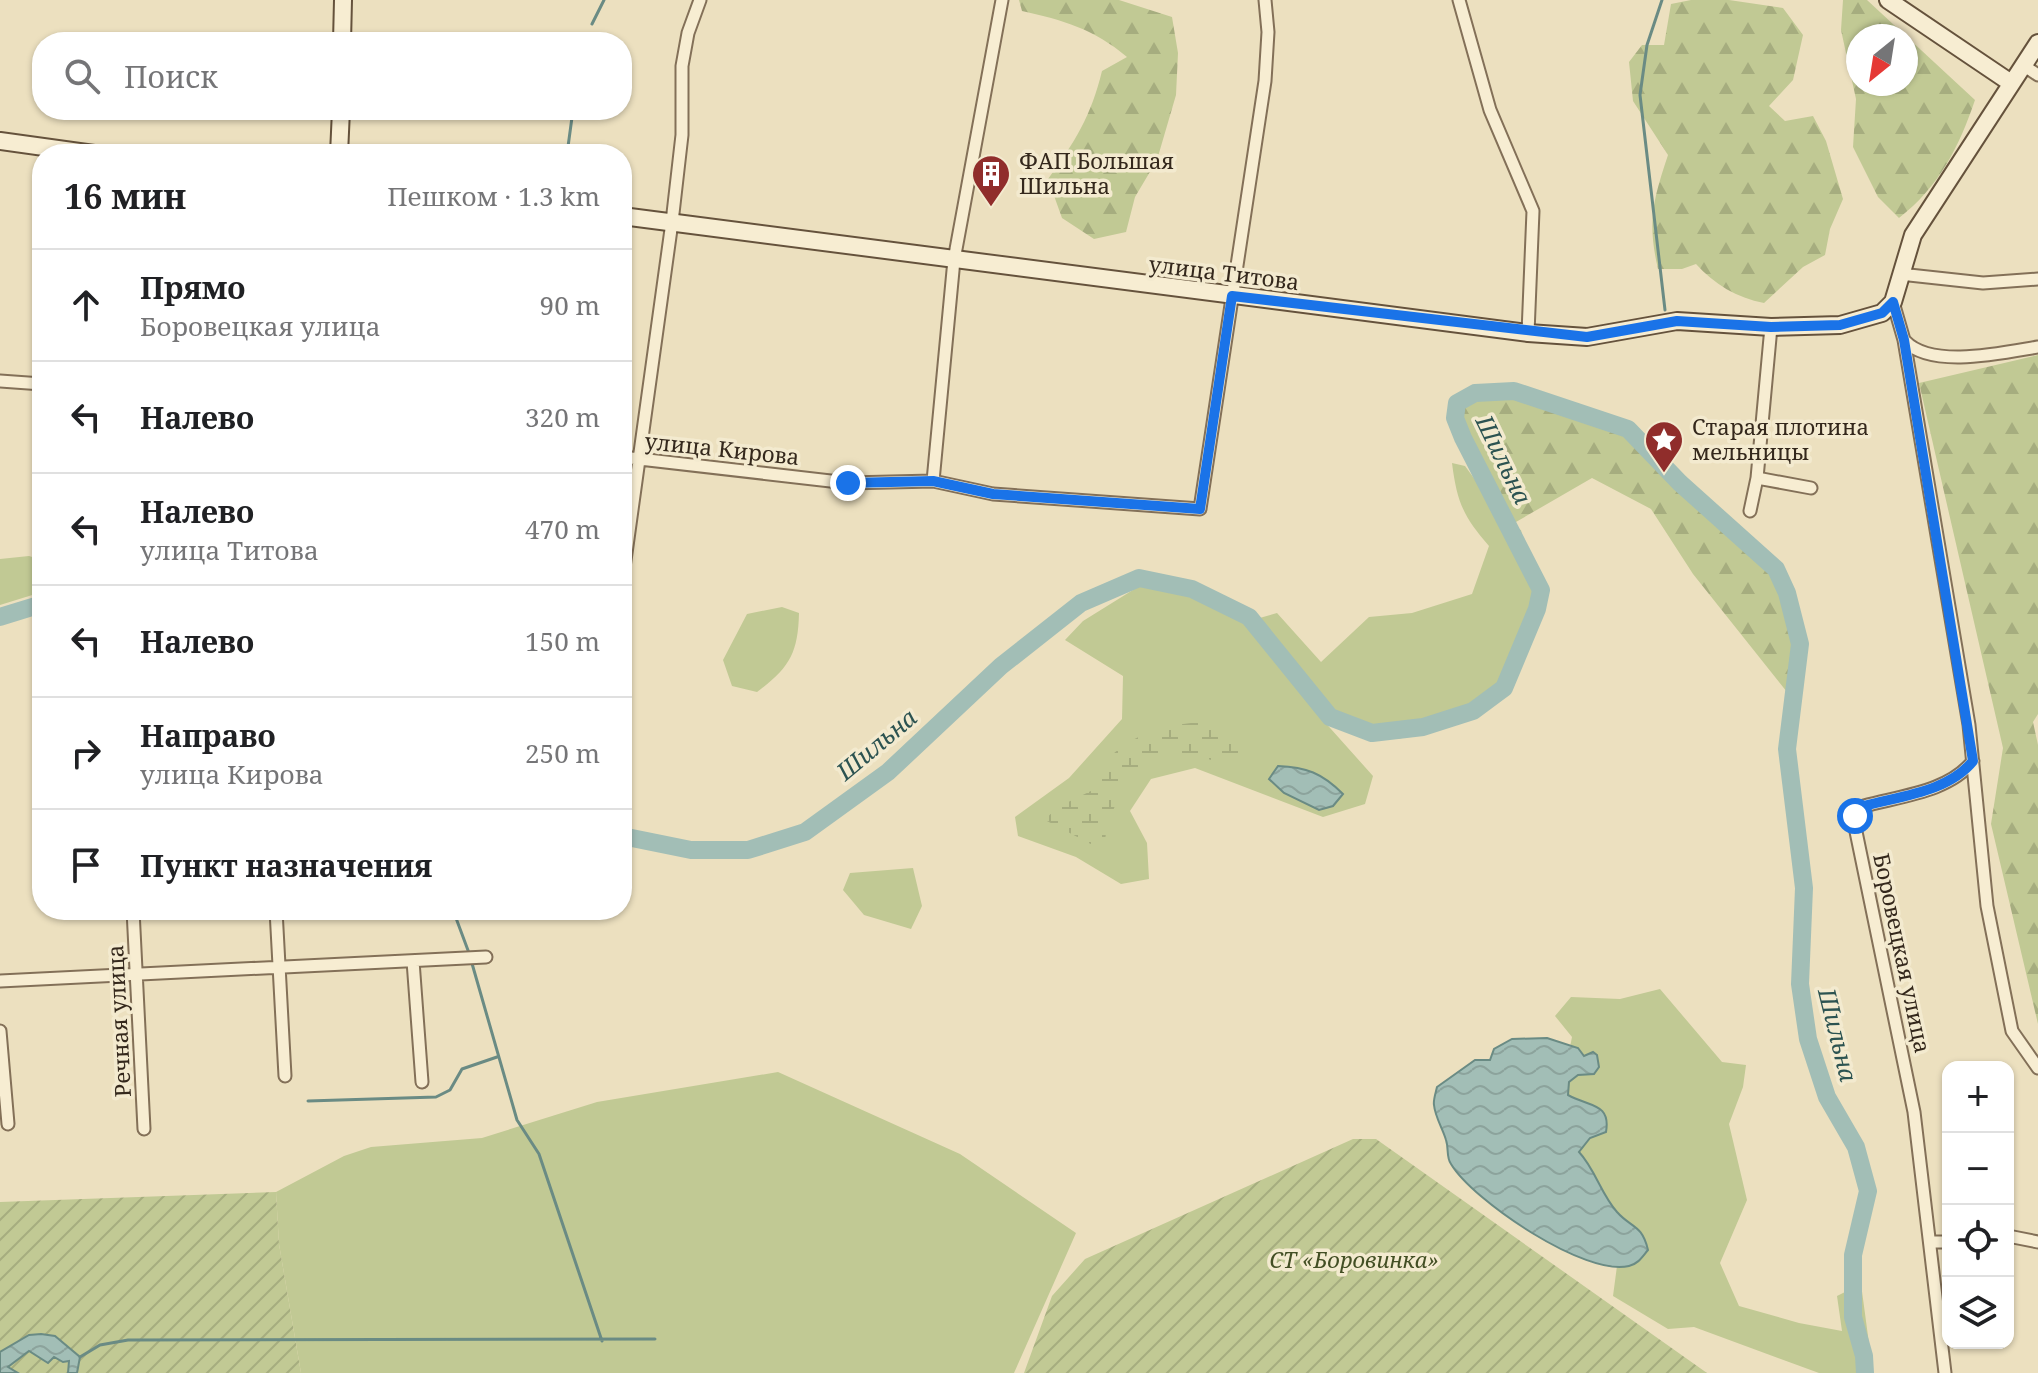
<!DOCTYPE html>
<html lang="ru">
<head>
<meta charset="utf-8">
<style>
	:root { --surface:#fff; --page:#f2f2f2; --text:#202124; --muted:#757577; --line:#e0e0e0 }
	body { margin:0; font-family:"Noto Serif",serif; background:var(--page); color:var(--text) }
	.controls { position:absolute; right:24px; bottom:24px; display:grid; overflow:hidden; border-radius:16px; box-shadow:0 2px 6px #0004 }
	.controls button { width:72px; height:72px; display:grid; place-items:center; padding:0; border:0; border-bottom:2px solid var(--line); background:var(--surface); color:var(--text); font:40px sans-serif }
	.compass { position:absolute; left:1846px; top:24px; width:72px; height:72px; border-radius:50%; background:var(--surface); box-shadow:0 2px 6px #0004; rotate:210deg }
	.stop { position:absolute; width:24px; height:24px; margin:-18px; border:6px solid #1a73e8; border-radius:50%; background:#fff }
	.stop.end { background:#1a73e8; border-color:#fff; box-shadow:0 2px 8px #0008 }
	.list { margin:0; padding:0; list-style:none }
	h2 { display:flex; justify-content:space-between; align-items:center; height:104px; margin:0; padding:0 32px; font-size:34px }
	h2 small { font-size:26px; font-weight:400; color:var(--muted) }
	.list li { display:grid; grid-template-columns:52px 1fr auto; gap:24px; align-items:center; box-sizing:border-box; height:112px; padding:0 32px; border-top:2px solid var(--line) }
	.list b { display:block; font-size:30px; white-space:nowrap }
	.list p { margin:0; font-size:26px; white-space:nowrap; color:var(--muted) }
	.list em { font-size:26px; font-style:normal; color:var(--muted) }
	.icon { flex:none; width:44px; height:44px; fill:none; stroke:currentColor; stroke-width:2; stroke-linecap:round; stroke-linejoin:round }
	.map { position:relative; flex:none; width:2038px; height:1373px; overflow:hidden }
	.search { position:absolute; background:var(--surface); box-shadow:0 2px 6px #0004; left:32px; top:32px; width:600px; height:88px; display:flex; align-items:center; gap:20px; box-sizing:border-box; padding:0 28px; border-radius:32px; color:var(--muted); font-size:30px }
	.panel { position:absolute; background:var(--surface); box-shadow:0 2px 6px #0004; left:32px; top:144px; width:600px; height:776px; border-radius:32px }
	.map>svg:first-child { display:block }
	.grass { fill:#c1c994 }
	.forest { fill:url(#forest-firs); fill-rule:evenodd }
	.wetland { fill:url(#wetland-marsh) }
	.garden { fill:url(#garden-furrows) }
	.water { fill:url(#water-waves); stroke:#6a8b84; stroke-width:2 }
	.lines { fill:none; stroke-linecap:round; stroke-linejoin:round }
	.stream { stroke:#6a8b84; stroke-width:3 }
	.river { stroke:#a2beb6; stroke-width:18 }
	.street-casing { stroke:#837058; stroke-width:15 }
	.secondary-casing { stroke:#65523c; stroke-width:20 }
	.street { stroke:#f7edd2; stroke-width:11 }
	.secondary { stroke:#f7edd2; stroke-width:16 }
	.route { stroke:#1a73e8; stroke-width:10 }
	.labels { text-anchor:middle; stroke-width:7; stroke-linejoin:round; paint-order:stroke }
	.poi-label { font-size:22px; fill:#34281c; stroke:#f3eacf; text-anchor:start }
	.street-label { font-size:22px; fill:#34281c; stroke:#f3eacf }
	.park-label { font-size:22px; font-style:italic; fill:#434f24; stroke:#f3eacf }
	.water-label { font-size:24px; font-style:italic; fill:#2c5351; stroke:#f3eacf }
</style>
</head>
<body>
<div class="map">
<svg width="2038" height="1373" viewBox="0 0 2038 1373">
	<defs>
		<pattern id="forest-firs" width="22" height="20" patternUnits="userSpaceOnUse" patternTransform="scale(2)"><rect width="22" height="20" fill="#c1c994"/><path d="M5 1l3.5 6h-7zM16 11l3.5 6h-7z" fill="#a6ad7f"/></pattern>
		<pattern id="wetland-marsh" width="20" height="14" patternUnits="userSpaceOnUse" patternTransform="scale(2)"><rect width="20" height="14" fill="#c1c994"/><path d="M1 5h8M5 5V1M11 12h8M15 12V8" fill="none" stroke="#a6ad7f"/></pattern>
		<pattern id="garden-furrows" width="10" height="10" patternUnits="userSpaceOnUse" patternTransform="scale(2)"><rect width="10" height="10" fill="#c1c994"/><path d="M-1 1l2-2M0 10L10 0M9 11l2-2" fill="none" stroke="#a6ad7f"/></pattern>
		<pattern id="water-waves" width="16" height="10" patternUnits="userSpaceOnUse" patternTransform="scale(2)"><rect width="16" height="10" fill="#a2beb6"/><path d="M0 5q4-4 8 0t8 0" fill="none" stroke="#8ca39c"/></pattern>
	</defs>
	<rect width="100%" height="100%" fill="#ece0bf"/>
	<path class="grass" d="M1452 463 1465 466 1509 526 1521 530 1537 609 1517 677 1465 722 1398 739 1357 732 1314 710 1373 776 1365 804 1323 817 1195 768 1151 779 1130 811 1147 843 1149 879 1121 884 1076 857 1018 836 1015 817 1069 778 1122 719 1123 676 1065 640 1083 621 1149 580 1201 593 1242 623 1277 613 1321 662 1369 617 1412 613 1472 594 1489 546C1463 516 1457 502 1452 463Z
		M29 556 42 560V592L0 605V559Z
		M782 607 799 613C798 654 789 668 757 692L732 686 723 660 747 614Z
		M913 868 922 906 911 929 864 915 843 890 850 873Z
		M1660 989 1722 1062 1746 1065 1743 1087 1729 1124 1747 1200 1720 1263 1739 1306 1799 1323 1842 1331 1837 1296 1861 1284 1873 1373H1819L1694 1327 1668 1329 1613 1296 1621 1236 1578 1169 1562 1088 1572 1037 1555 1016 1571 997 1620 999Z
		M778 1072 960 1154 1076 1233 1014 1373H301L279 1244 276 1192 344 1156 371 1147 482 1138 597 1102Z"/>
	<path class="forest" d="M1019 0H1119L1172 17 1178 53 1176 95 1157 160 1135 197 1126 232 1094 239 1062 218 1048 179C1075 142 1091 116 1102 71L1127 57C1094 29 1063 20 1022 11Z
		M1691 0H1729L1783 8 1803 35 1793 80 1769 106 1785 121 1813 116 1826 141 1843 199 1830 229 1825 255 1803 267 1764 303C1737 298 1714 284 1696 264L1682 269H1658C1647 222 1653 200 1668 155L1633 101 1629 62 1642 45H1664L1671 4Z
		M1843 0H1867L1975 100C1959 147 1939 187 1899 218L1878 197 1853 147 1856 99 1841 30ZM1906 36V84H1858V36Z
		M2038 355V714L2033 722 2038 745V1024L1991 824 2003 748 1919 383Z
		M1514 391 1628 429 1680 483 1776 569 1787 593 1800 644 1791 697 1693 574 1651 509 1592 478 1509 526 1455 418 1457 403 1475 393Z"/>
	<path class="wetland" d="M1212 721 1246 742 1235 768C1221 764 1201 755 1186 755 1135 756 1106 806 1104 851L1045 820 1056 808 1095 789C1097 782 1099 771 1104 765 1126 732 1176 723 1212 721Z"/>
	<path class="garden" d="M1353 1139H1376L1707 1373H1024L1052 1296 1085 1259Z
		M276 1192 279 1244 301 1373H0V1202Z"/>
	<path class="water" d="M1278 766C1306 767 1322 773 1343 794L1333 806 1319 810 1284 793 1269 779Z
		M1547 1038 1578 1048 1584 1056 1593 1052 1597 1055 1599 1067 1594 1074 1578 1075 1569 1082 1568 1095C1590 1107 1611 1103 1606 1132L1590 1138 1579 1152C1595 1169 1601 1194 1617 1212 1631 1228 1642 1224 1648 1250 1642 1257 1638 1264 1629 1266 1586 1277 1473 1201 1451 1164 1446 1157 1449 1149 1446 1140 1443 1129 1435 1117 1434 1105 1433 1100 1436 1092 1437 1087L1475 1060H1490L1494 1049 1512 1039Z
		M41 1334 55 1336 80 1357 77 1373H68L69 1361 63 1362 54 1357 48 1363 29 1351 8 1367 18 1373H0V1352L29 1335Z"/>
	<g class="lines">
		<path class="stream" d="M1662 0 1647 45 1640 95 1665 310
			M592 24 604 0
			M586 42V40
			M567 154 573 110
			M453 910 469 953
			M471 960 517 1120 539 1154 602 1341
			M308 1101 436 1097 450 1090 462 1069 497 1057
			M80 1357 100 1345 128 1340 655 1339"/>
		<path class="river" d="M0 617 42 604
			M622 836 691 850H748L805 832 888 772 1001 666 1081 603 1139 578 1192 589 1249 617 1330 717 1372 733 1423 727 1473 711 1504 688 1537 609 1541 590 1463 438 1455 418 1457 403 1475 393 1514 391 1628 429 1680 483 1776 569 1787 593 1800 644 1787 749 1804 888 1800 984 1808 1039 1827 1097 1856 1147 1868 1191 1853 1255V1317L1864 1356 1865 1373"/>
		<g class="street-casing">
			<path id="street" d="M1459 0 1490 110 1533 211 1528 333
				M2023 65 2038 75
				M1900 274 1983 283 2038 279
				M1893 302 1904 340 1969 725 1987 906 2012 1031 2038 1068
				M1905 341C1931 369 2002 353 2038 347
				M0 381 42 384
				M622 457 848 483 933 481 993 494 1200 509 1265 81 1268 32 1265 0
				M1757 478 1811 488
				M933 481 954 260 1002 0
				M1750 511 1757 478 1771 327
				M622 582 672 222 682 135V66L688 33 700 0
				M133 910 144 1129
				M276 910 285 1076
				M413 961 422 1082
				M0 981 486 957
				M0 1031 8 1124
				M2008 1236 2038 1242
				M1932 1242H1948
				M1945 1373 1914 1112 1854 822 1858 810 1864 806C1900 796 1949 792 1973 761"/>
		</g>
		<g class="secondary-casing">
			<path id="secondary" d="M1888 0 2011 83
				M342 42 343 0
				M0 141 94 154
				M339 154 341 110
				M622 216 1528 333 1587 337 1677 321 1771 327 1840 325 1882 313 1893 302 1913 235 2038 43"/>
		</g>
		<use href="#street" class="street"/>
		<use href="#secondary" class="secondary"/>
	</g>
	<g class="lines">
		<path class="route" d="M848 483 933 481 993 494 1200 509 1232 296 1587 337 1677 321 1771 327 1840 325 1882 313 1893 302 1904 340 1973 761C1948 792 1900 796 1864 806L1855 816"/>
	</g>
	<defs>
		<g id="building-pin" transform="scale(2)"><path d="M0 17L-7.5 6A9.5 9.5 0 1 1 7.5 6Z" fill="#902d2b" stroke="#f3eacf"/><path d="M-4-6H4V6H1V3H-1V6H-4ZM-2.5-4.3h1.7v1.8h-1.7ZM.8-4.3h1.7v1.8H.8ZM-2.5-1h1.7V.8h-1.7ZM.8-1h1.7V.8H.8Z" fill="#fff"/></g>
		<g id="sight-pin" transform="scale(2)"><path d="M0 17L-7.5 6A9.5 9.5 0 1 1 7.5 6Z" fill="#902d2b" stroke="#f3eacf"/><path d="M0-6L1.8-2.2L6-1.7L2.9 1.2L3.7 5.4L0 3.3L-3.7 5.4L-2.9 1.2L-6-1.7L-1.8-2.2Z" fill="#fff"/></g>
	</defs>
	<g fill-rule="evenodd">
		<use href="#building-pin" x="991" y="174"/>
		<use href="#sight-pin" x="1664" y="440"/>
	</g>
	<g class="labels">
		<g class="poi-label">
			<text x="1019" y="169">ФАП Большая<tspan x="1019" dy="25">Шильна</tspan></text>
			<text x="1692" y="435">Старая плотина<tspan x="1692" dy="25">мельницы</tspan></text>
		</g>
		<g class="street-label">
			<text transform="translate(1224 273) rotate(7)" y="8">улица Титова</text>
			<text transform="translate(722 449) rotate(6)" y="8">улица Кирова</text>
			<text transform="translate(1902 953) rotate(78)" y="8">Боровецкая улица</text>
			<text transform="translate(119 1021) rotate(-93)" y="8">Речная улица</text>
		</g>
		<g class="park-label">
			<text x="1354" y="1268">СТ «Боровинка»</text>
		</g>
		<g class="water-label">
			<text transform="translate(1503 460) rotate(64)" y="8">Шильна</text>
			<text transform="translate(877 745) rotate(-40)" y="8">Шильна</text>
			<text transform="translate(1837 1035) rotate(76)" y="8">Шильна</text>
		</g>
	</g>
</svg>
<div class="controls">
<button>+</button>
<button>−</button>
<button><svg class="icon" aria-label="locate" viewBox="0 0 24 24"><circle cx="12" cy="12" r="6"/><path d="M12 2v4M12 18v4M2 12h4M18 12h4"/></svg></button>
<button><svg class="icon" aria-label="layers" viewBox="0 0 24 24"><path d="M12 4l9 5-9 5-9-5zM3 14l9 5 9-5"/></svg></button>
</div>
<svg class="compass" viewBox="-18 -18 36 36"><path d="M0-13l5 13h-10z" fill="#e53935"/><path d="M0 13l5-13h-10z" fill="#757577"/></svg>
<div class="stop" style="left:1855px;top:816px"></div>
<div class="stop end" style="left:848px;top:483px"></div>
<div class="search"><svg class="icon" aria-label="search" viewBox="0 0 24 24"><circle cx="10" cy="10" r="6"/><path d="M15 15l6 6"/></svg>Поиск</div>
<section class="panel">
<h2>16 мин<small>Пешком · 1.3 km</small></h2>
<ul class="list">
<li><svg class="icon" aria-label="ahead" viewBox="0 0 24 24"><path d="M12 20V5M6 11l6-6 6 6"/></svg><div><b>Прямо</b><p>Боровецкая улица</p></div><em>90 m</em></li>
<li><svg class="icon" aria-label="left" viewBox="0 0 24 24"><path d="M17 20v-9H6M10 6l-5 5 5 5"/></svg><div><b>Налево</b></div><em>320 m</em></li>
<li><svg class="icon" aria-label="left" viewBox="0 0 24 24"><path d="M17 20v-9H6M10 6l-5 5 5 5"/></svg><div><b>Налево</b><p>улица Титова</p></div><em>470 m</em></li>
<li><svg class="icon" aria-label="left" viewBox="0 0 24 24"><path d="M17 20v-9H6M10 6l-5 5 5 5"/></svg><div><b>Налево</b></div><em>150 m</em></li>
<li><svg class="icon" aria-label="right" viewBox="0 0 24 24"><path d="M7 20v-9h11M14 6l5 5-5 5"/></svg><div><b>Направо</b><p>улица Кирова</p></div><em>250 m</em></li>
<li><svg class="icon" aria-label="arrive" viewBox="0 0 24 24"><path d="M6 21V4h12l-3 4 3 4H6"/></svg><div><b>Пункт назначения</b></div></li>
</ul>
</section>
</div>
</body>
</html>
